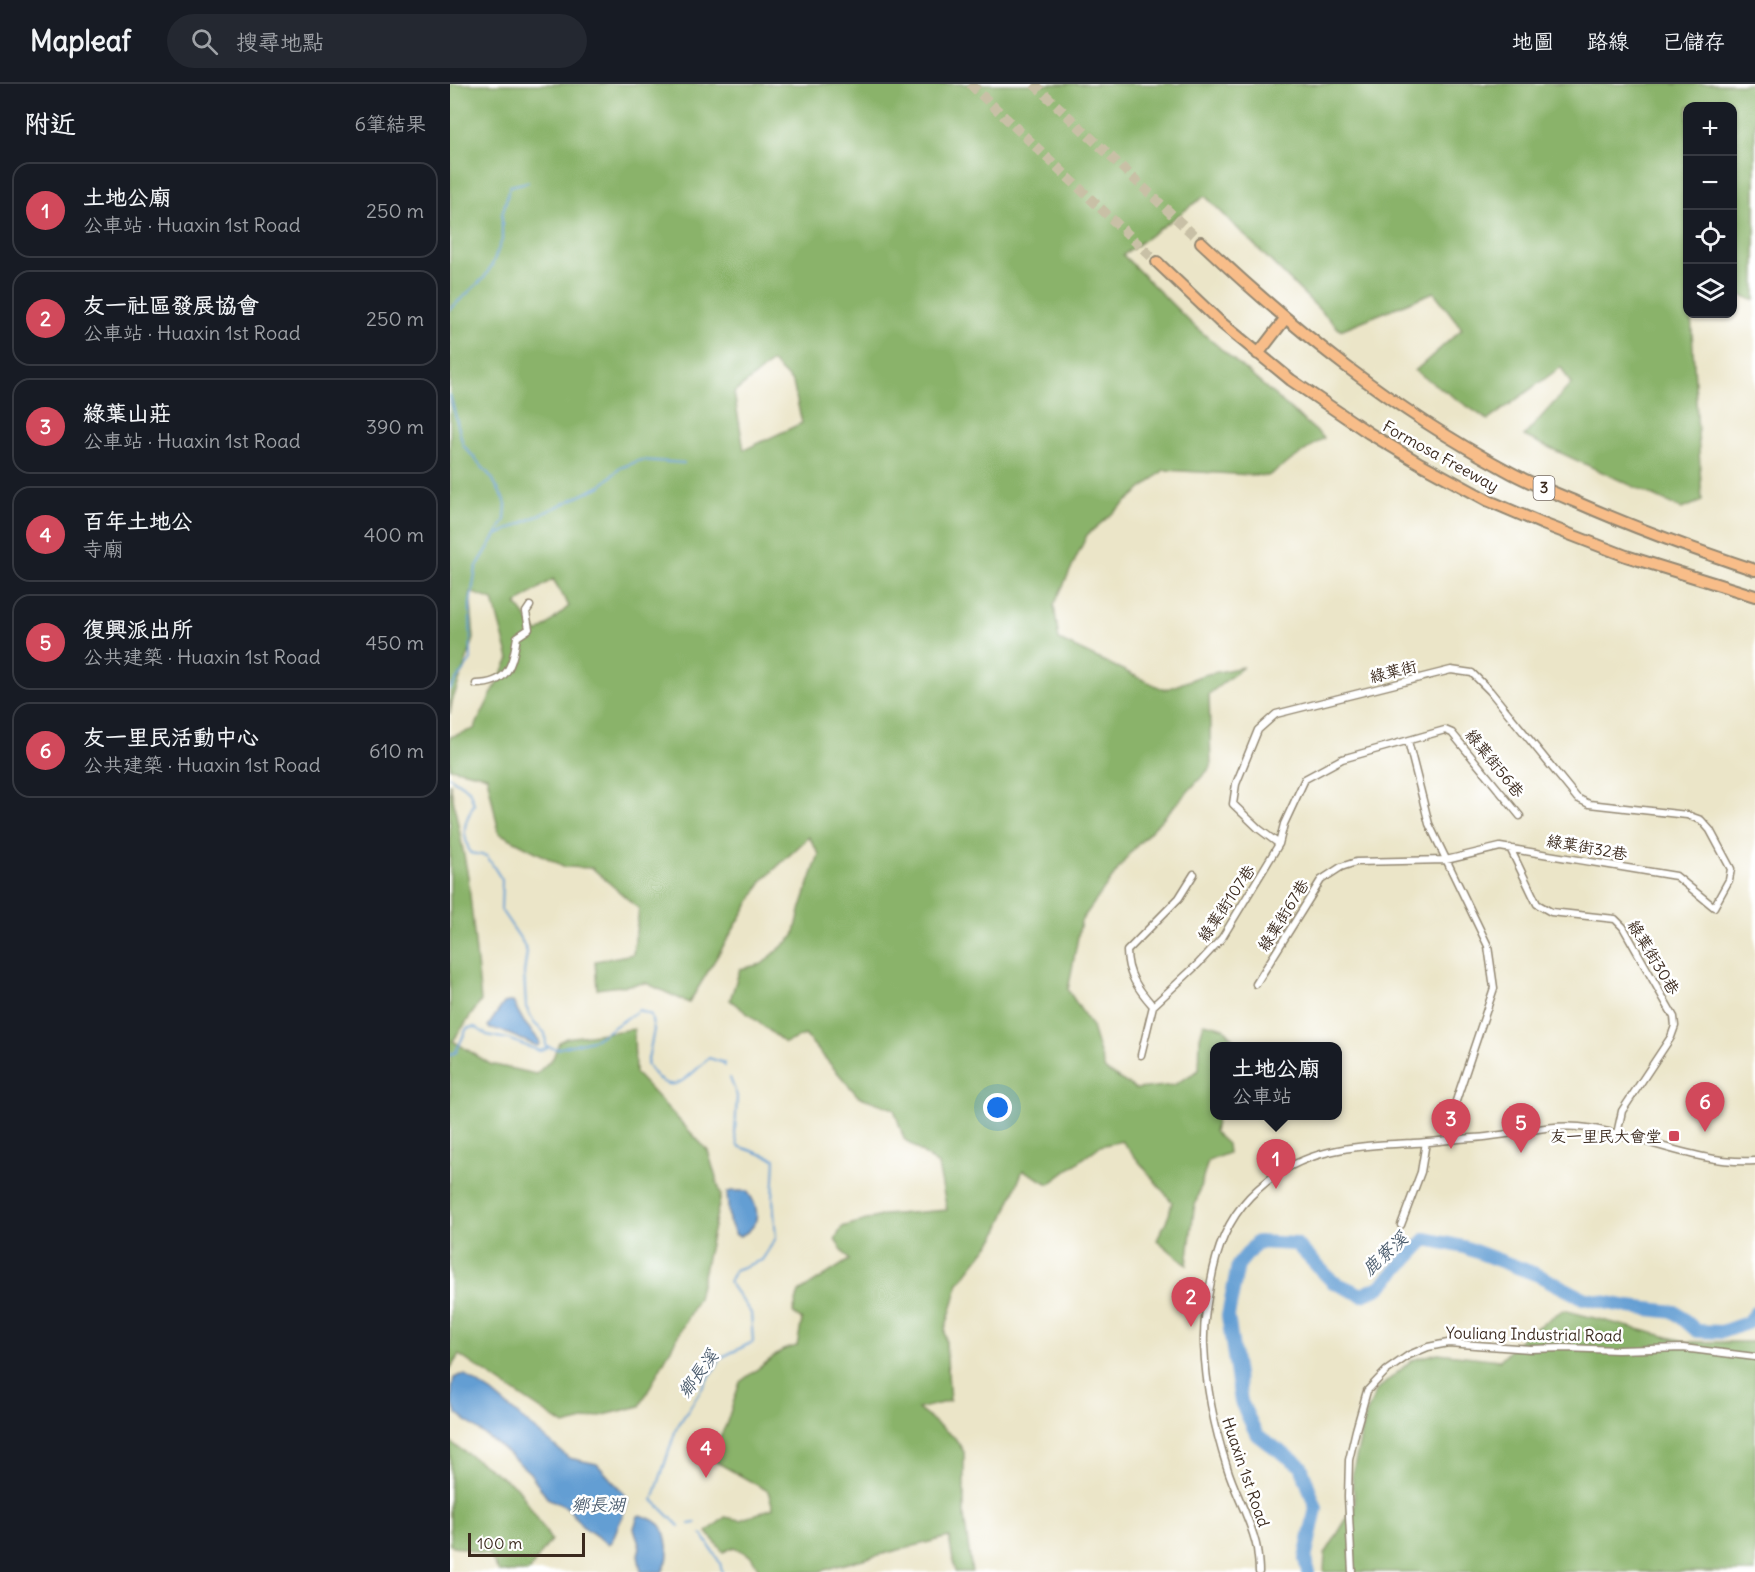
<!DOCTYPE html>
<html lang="zh-TW">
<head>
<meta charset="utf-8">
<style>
	:root { --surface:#171b24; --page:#242831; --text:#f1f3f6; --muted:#9ea1a6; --line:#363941; --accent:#d1495b }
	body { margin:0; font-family:Delius,"LXGW WenKai TC",sans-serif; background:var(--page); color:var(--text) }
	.controls { position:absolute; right:18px; top:18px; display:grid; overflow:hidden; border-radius:12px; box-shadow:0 2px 4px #0004 }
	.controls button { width:54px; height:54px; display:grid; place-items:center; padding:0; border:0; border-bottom:2px solid var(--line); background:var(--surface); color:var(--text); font:30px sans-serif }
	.scale { position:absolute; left:18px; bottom:15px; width:117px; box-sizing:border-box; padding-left:6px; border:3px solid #3b2a1e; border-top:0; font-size:16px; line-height:21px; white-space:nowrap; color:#3b2a1e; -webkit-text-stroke:4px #fff; paint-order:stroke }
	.you { position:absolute; left:548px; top:1024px; width:21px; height:21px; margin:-15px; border:4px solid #fff; border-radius:50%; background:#1a73e8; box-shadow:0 0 0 9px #1a73e833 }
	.badge { display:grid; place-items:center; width:39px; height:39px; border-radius:50%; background:var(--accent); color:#fff; font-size:20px; font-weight:700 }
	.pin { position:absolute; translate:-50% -50px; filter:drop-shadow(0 2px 3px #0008) }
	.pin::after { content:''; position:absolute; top:32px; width:21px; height:18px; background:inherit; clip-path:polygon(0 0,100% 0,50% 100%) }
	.popup { position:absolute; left:760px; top:958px; width:132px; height:78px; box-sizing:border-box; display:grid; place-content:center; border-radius:12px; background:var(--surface); filter:drop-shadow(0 2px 4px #0005); font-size:20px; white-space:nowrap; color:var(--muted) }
	.popup b { font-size:22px; color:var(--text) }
	.popup::after { content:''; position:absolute; left:50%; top:100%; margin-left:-12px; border:12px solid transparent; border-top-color:var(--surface) }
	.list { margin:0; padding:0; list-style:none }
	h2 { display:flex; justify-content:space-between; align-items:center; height:78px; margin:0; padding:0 24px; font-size:26px }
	h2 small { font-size:20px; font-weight:400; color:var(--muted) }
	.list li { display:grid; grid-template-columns:39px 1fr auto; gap:18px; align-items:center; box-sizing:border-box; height:96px; margin:0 12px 12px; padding:0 12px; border:2px solid var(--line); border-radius:18px }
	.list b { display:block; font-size:22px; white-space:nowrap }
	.list p { margin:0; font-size:20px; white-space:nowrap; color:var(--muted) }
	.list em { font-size:20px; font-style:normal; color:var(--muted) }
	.icon { flex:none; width:33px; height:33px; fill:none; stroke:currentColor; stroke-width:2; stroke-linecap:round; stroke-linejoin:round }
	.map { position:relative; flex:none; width:1305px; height:1488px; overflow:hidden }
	header { display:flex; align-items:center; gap:36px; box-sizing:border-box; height:84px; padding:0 30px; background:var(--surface); border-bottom:2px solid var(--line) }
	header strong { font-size:28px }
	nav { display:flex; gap:33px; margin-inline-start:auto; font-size:21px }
	.search { width:420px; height:54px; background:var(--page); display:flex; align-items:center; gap:15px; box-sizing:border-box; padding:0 21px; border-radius:33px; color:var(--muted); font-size:22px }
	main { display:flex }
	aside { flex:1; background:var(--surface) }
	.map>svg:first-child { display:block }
	.forest { fill:#8ab36a; stroke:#626e44; stroke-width:1.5; fill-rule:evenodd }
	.water { fill:#649ed3; stroke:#506478; stroke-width:1.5 }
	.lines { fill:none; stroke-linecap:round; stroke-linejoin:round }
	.stream { stroke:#649ed3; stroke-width:2 }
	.river { stroke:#649ed3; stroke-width:14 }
	.motorway-tunnel { stroke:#c8c0a6; stroke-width:10; stroke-dasharray:10 5; stroke-linecap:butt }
	.minor-casing { stroke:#938873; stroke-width:9 }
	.motorway-casing { stroke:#938873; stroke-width:14 }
	.minor { stroke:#fff; stroke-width:6 }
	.motorway { stroke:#f8bd89; stroke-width:10 }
	.poi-dot { fill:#d1495b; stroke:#fff; stroke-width:2 }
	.labels { text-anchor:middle; stroke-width:5; stroke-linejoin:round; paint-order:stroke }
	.shield { fill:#fff; stroke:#766a62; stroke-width:1.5 }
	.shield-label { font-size:15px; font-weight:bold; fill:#3b2a1e }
	.street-label { font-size:16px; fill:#3b2a1e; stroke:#fff }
	.poi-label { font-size:16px; fill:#3b2a1e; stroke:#fff; text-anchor:end }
	.water-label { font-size:18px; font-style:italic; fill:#4d5e6f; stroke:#fff }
</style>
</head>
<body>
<header>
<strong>Mapleaf</strong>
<div class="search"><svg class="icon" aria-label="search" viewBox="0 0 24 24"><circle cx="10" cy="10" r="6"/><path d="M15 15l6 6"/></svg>搜尋地點</div>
<nav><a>地圖</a><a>路線</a><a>已儲存</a></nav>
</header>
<main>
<aside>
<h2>附近<small>6筆結果</small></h2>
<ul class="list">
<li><span class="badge">1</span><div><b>土地公廟</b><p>公車站 · Huaxin 1st Road</p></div><em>250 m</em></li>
<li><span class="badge">2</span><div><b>友一社區發展協會</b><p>公車站 · Huaxin 1st Road</p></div><em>250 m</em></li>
<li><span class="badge">3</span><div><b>綠葉山莊</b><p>公車站 · Huaxin 1st Road</p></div><em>390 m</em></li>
<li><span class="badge">4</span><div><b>百年土地公</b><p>寺廟</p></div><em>400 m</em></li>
<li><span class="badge">5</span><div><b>復興派出所</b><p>公共建築 · Huaxin 1st Road</p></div><em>450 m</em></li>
<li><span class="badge">6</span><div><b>友一里民活動中心</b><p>公共建築 · Huaxin 1st Road</p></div><em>610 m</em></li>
</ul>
</aside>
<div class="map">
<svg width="1305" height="1488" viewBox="0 0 1305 1488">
	<rect width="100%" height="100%" fill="#fff"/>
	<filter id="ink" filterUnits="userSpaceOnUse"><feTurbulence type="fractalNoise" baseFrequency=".0167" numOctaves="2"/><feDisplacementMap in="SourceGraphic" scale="12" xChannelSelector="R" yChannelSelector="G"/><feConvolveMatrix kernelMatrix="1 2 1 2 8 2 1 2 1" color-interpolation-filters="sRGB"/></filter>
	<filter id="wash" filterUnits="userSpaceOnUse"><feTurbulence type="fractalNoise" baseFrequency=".008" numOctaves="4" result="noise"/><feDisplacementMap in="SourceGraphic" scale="24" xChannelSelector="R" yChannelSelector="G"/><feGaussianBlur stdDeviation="1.35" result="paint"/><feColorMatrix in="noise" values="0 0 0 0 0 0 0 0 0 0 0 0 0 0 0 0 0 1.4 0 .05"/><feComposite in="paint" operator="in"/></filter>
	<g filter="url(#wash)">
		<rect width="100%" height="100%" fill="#ebe5c8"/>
		<path class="forest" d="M0 0H1305V217L1283 208 1282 22H1238V230H1241L1252 417 1232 425 1074 352 1121 300 1111 283 1038 336 965 287 1012 245 984 208 890 246 755 112 673 171 741 239 874 354 818 392 714 386 637 451 604 521 609 556 715 606 753 591 793 583 759 610 761 683 680 769 631 837 618 906 642 943 655 986 686 1005 724 1001 749 986 750 953 754 939 774 944 789 962H764V1032H767L764 1048 777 1060 778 1069 758 1077 744 1125 737 1181 707 1156 719 1131 722 1118 672 1057 650 1062 599 1100 573 1086 546 1152 509 1199 495 1246 500 1317 468 1325 505 1354 514 1368V1432L522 1488H505L499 1453 390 1481 369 1488H310L301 1472 284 1463 273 1468 257 1448 275 1433 290 1436 323 1424 318 1407 259 1374 276 1341 290 1298 333 1266 347 1262 352 1236 343 1229 349 1208 399 1176 385 1156 392 1143 434 1131 497 1126 488 1081 454 1055 444 1025 408 1012 355 951 335 959 280 916 290 885 312 880 344 852 351 823 369 770 359 753 313 796 239 919 196 899 147 905 145 877 183 870 189 825 142 784 115 783 49 749 37 692 0 684V653L24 645 59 575 43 516 20 508 24 555 2 618 0 630ZM322 278 343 299 352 339 294 366 284 309ZM103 495 119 522 88 549 66 520Z
			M0 699 18 792 31 917 3 957 40 980 86 990 103 974 109 958 116 954 184 945 185 989 258 1067 271 1111 248 1214 190 1322 114 1341 9 1271 0 1285Z
			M1113 1226 1238 1258H1305V1488H874L875 1470 905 1421 902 1391 916 1331 926 1307 962 1276 988 1269 1050 1276 1075 1251Z
			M0 1358 68 1404 101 1456 78 1488H49L40 1472 0 1461Z"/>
		<path class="water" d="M58 918H63L74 938 89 956 90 960 87 962 49 946 40 945 38 942 54 919Z
			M281 1107H297C310 1124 312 1142 290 1152L286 1151 279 1137 277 1109Z
			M10 1291H15L42 1309 119 1374 147 1380 177 1413 178 1418 162 1457 158 1460 132 1442 118 1424 97 1414 80 1389 52 1364 7 1330C0 1319 1 1308 4 1294Z
			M191 1431C211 1439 214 1439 217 1461 219 1471 218 1478 212 1488H191L188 1471 190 1463 184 1444 188 1432Z"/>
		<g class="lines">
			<path class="stream" d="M0 225 34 194 42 181 52 156V131L60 102 78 98
				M0 311 13 361 42 394 56 420 55 436 26 484 20 520 21 576 0 605
				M47 451 151 402 170 384 191 376 234 379
				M0 693 19 706 24 720C13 741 12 747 20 769L37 772 52 796 51 826 72 857 77 868 74 889 76 923 84 939 95 949 96 962 106 965 146 955 189 926 201 931 204 946 197 980C220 1018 235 995 259 974L274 979 275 982
				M0 971 6 968 17 944 25 943 37 951 58 955 90 967 97 964
				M239 1440 246 1439
				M229 1442 203 1416 226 1345 272 1273 303 1258 301 1229 279 1198 285 1186 312 1176 326 1154 323 1115 325 1075 288 1062 285 1050 287 1012 280 994
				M252 1450 270 1479 272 1488"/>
			<path class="river" d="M858 1488 855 1475 866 1424 851 1382 807 1351 791 1318 778 1232 788 1181 807 1158 846 1160 883 1198 912 1211 930 1203 976 1155 1014 1163 1088 1191 1133 1214 1179 1223 1225 1228 1247 1247 1271 1248 1297 1239 1305 1229"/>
		</g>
	</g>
	<g filter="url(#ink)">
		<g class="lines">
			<path class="motorway-tunnel" d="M520 0 707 178
				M584 0 751 158"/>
			<g class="minor-casing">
				<path id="minor" d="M26 600C59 600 62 581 67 553L79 545 76 528 80 522
					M958 657 979 740 1038 862 1044 904 1006 1017 1005 1055
					M1060 764 1087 820 1101 828 1165 835 1173 843 1224 933 1225 942 1221 953 1172 1027 1167 1050
					M806 900 871 796 891 783 906 778 996 776 1050 763 1226 792 1264 823 1279 796 1281 785 1260 746 1251 736 1237 731 1139 720 1127 714 1040 607 1022 589 1001 586 826 630 808 646 786 700 783 720 809 745 829 760
					M703 922 748 880 772 854 829 760 834 740 855 695 892 675 995 646 1002 649 1070 732
					M703 922C688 905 677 890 677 867L729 814 744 790
					M691 971 703 922
					M951 1141 971 1088 976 1058
					M809 1488C809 1480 808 1473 807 1465 802 1437 785 1410 777 1383 764 1343 756 1303 754 1261 753 1236 758 1212 763 1187 770 1154 783 1127 808 1105 854 1063 905 1062 964 1059 984 1058 1004 1055 1024 1054 1059 1052 1094 1040 1129 1043 1188 1049 1245 1081 1305 1077
					M902 1488 898 1413 899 1376 906 1346 917 1307 936 1287 959 1271 978 1263 998 1259 1080 1265 1114 1264 1168 1266 1233 1264 1305 1273"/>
			</g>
			<g class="motorway-casing">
				<path id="motorway" d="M751 158C845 247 943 325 1056 386 1079 399 1103 408 1126 418 1185 444 1245 466 1305 486
					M707 178 769 237 841 296 919 349 971 380 1039 417 1093 440 1176 472 1305 512
					M808 270 835 235"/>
			</g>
			<use href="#minor" class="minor"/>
			<use href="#motorway" class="motorway"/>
		</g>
	</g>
	<rect class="poi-dot" x="1218" y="1046" width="12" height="12" rx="3"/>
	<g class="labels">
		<rect class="shield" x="1083.5" y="392" width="21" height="24" rx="4.5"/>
		<g class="shield-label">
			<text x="1094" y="409">3</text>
		</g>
		<g class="street-label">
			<text transform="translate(991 372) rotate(29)" y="6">Formosa Freeway</text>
			<text transform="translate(943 587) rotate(-14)" y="6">綠葉街</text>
			<text transform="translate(1045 679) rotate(51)" y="6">綠葉街56巷</text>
			<text transform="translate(1137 763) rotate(10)" y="6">綠葉街32巷</text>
			<text transform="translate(776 819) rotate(-56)" y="6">綠葉街107巷</text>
			<text transform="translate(833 831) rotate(-58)" y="6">綠葉街67巷</text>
			<text transform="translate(1204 873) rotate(59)" y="6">綠葉街30巷</text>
			<text transform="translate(1084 1250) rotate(1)" y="6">Youliang Industrial Road</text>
			<text transform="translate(796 1388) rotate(71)" y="6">Huaxin 1st Road</text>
		</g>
		<g class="poi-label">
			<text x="1212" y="1058">友一里民大會堂</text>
		</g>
		<g class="water-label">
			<text transform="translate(935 1170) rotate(-43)" y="6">鹿寮溪</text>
			<text transform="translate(248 1290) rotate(-54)" y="6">鄉長溪</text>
			<text x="148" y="1427">鄉長湖</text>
		</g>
	</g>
</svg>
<div class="controls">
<button>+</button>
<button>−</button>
<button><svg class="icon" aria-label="locate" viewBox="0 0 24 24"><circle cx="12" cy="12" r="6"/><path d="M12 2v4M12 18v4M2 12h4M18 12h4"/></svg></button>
<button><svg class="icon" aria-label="layers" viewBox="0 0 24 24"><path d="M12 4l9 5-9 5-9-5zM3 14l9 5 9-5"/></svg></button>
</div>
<div class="scale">100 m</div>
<div class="you"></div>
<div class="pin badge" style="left:826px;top:1105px">1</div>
<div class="popup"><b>土地公廟</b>公車站</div>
<div class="pin badge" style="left:741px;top:1243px">2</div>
<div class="pin badge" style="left:1001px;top:1065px">3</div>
<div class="pin badge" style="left:256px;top:1394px">4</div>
<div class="pin badge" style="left:1071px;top:1069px">5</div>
<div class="pin badge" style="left:1255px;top:1048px">6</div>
</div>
</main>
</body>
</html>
